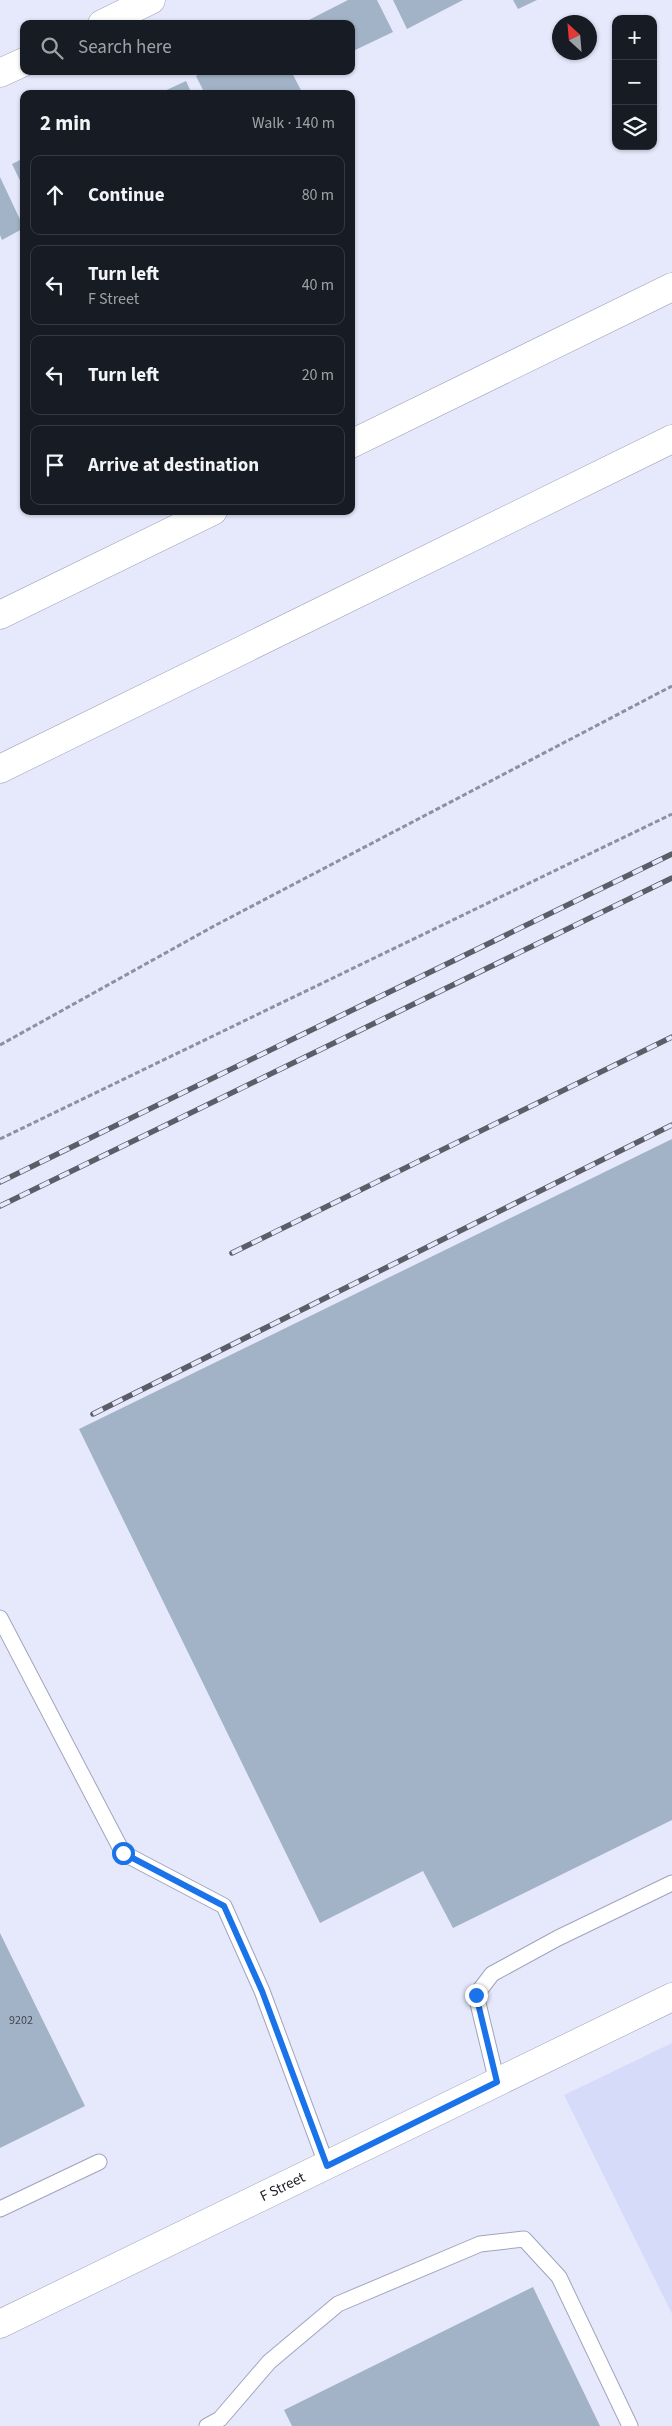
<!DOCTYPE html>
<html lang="en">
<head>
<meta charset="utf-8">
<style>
	:root { --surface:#171b24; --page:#242831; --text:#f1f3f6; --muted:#9ea1a6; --line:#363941 }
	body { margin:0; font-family:"Source Sans 3",sans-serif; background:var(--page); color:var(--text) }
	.controls { position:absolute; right:15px; top:15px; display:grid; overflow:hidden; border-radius:10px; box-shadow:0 1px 4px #0004 }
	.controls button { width:45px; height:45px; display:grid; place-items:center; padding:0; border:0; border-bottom:1px solid var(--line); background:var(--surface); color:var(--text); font:25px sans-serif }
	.compass { position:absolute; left:552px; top:15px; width:45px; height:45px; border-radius:50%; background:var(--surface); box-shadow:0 1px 4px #0004; rotate:334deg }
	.stop { position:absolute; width:15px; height:15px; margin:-11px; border:4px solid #1a73e8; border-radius:50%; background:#fff }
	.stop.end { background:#1a73e8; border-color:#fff; box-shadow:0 1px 5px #0008 }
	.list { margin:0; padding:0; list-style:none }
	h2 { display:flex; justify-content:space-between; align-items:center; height:65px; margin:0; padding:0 20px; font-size:21px }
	h2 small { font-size:16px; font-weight:400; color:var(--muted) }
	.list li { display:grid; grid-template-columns:32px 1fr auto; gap:15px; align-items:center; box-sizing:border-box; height:80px; margin:0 10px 10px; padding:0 10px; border:1px solid var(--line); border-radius:10px }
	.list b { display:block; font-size:19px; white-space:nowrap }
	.list p { margin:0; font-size:16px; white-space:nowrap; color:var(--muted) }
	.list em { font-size:16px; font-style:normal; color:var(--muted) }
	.icon { flex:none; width:28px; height:28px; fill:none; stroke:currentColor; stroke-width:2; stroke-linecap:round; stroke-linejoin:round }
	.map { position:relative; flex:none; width:672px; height:2426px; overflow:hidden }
	.search { position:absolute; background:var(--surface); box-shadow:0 1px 4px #0004; left:20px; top:20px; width:335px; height:55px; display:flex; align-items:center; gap:12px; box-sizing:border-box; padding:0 18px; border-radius:10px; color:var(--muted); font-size:19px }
	.panel { position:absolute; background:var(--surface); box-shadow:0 1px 4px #0004; left:20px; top:90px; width:335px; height:425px; border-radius:10px }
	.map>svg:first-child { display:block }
	.built { fill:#d7dbfa }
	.building { fill:#a3b3c7 }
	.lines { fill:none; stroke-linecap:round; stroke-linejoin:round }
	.lane-casing { stroke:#a1a4bb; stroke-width:17 }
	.street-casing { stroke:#a1a4bb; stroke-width:29 }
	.secondary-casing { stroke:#a1a4bb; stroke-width:29 }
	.highway-casing { stroke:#a1a4bb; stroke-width:29 }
	.path { stroke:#8e909e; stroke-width:3; stroke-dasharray:5 2.5; stroke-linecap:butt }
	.lane { stroke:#fff; stroke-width:15 }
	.street { stroke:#fff; stroke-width:28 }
	.secondary { stroke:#fff; stroke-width:28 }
	.highway { stroke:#fff; stroke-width:28 }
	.rail-casing { stroke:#5b5d68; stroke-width:5.5 }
	.rail { stroke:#e6e9fc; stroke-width:4; stroke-dasharray:11; stroke-linecap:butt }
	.route { stroke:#1a73e8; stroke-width:6 }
	.labels { text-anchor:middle; stroke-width:4; stroke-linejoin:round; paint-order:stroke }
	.number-label { font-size:12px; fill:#424651 }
	.street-label { font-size:15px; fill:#21222a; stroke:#e6e9fc }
</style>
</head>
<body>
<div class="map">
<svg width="672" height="2426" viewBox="0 0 672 2426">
	<rect width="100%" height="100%" fill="#e6e9fc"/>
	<path class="built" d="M672 2043V2314L564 2095Z"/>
	<path class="building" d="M348 0H377L393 32 351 52V24H301Z
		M393 0H463L407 29Z
		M513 0H537L518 9Z
		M206 71H291L303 94H205L196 76Z
		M186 81 192 94H158Z
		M24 158V189L12 164Z
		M0 177 24 228 2 240 0 235Z
		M672 1139V1820L453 1928 423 1871 320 1923 79 1429Z
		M0 1933 85 2106 0 2148Z
		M533 2287 600 2426H292L284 2410Z"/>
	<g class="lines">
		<g class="lane-casing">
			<path id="lane" d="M0 1618 123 1853 224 1906 262 1991 327 2166
				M497 2082 476 1995 492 1974 558 1938 672 1883
				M0 2209 99 2162
				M207 2426 220 2419 269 2362 338 2304 480 2244 524 2239 559 2277 630 2426"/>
		</g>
		<g class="street-casing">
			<path id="street" d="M102 24 151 0
				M0 73 24 62"/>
		</g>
		<g class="secondary-casing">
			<g id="secondary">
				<path id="s1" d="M0 2324 672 1997"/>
			</g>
		</g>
		<g class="highway-casing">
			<path id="highway" d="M351 444 672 287
				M0 615 213 511
				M0 769 672 439"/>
		</g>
		<path class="path" d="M0 1045 214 926 672 686
			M0 1139 672 814"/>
		<use href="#lane" class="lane"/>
		<use href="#street" class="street"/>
		<use href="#secondary" class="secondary"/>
		<use href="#highway" class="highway"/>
		<g class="rail-casing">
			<path id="rail" d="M0 1182 672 854
				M0 1206 672 878
				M232 1253 672 1037
				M93 1414 672 1125"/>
		</g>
		<use href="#rail" class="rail"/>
	</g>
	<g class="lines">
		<path class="route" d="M123 1853 224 1906 262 1991 327 2166 497 2082 476 1995"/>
	</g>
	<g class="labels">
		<g class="number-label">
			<text x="21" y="2024">9202</text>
		</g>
		<g class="street-label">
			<text dy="5" stroke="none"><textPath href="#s1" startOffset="314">F Street</textPath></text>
		</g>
	</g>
</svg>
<div class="controls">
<button>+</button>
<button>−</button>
<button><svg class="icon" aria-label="layers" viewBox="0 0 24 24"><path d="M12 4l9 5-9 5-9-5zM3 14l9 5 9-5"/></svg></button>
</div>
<svg class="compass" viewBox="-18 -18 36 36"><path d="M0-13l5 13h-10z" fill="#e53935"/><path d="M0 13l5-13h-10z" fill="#9ea1a6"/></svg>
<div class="stop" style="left:123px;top:1853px"></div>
<div class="stop end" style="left:476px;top:1995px"></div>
<div class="search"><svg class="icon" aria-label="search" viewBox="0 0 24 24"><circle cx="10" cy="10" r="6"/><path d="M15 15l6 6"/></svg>Search here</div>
<section class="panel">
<h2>2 min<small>Walk · 140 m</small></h2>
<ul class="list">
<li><svg class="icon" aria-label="ahead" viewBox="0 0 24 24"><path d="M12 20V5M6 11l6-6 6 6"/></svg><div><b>Continue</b></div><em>80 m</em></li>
<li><svg class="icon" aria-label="left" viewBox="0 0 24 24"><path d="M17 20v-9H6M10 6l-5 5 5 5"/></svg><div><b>Turn left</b><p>F Street</p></div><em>40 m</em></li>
<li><svg class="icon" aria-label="left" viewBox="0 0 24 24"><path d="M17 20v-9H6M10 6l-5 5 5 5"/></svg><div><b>Turn left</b></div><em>20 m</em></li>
<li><svg class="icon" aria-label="arrive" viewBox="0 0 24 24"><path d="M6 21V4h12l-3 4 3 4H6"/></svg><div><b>Arrive at destination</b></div></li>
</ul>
</section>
</div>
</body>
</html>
